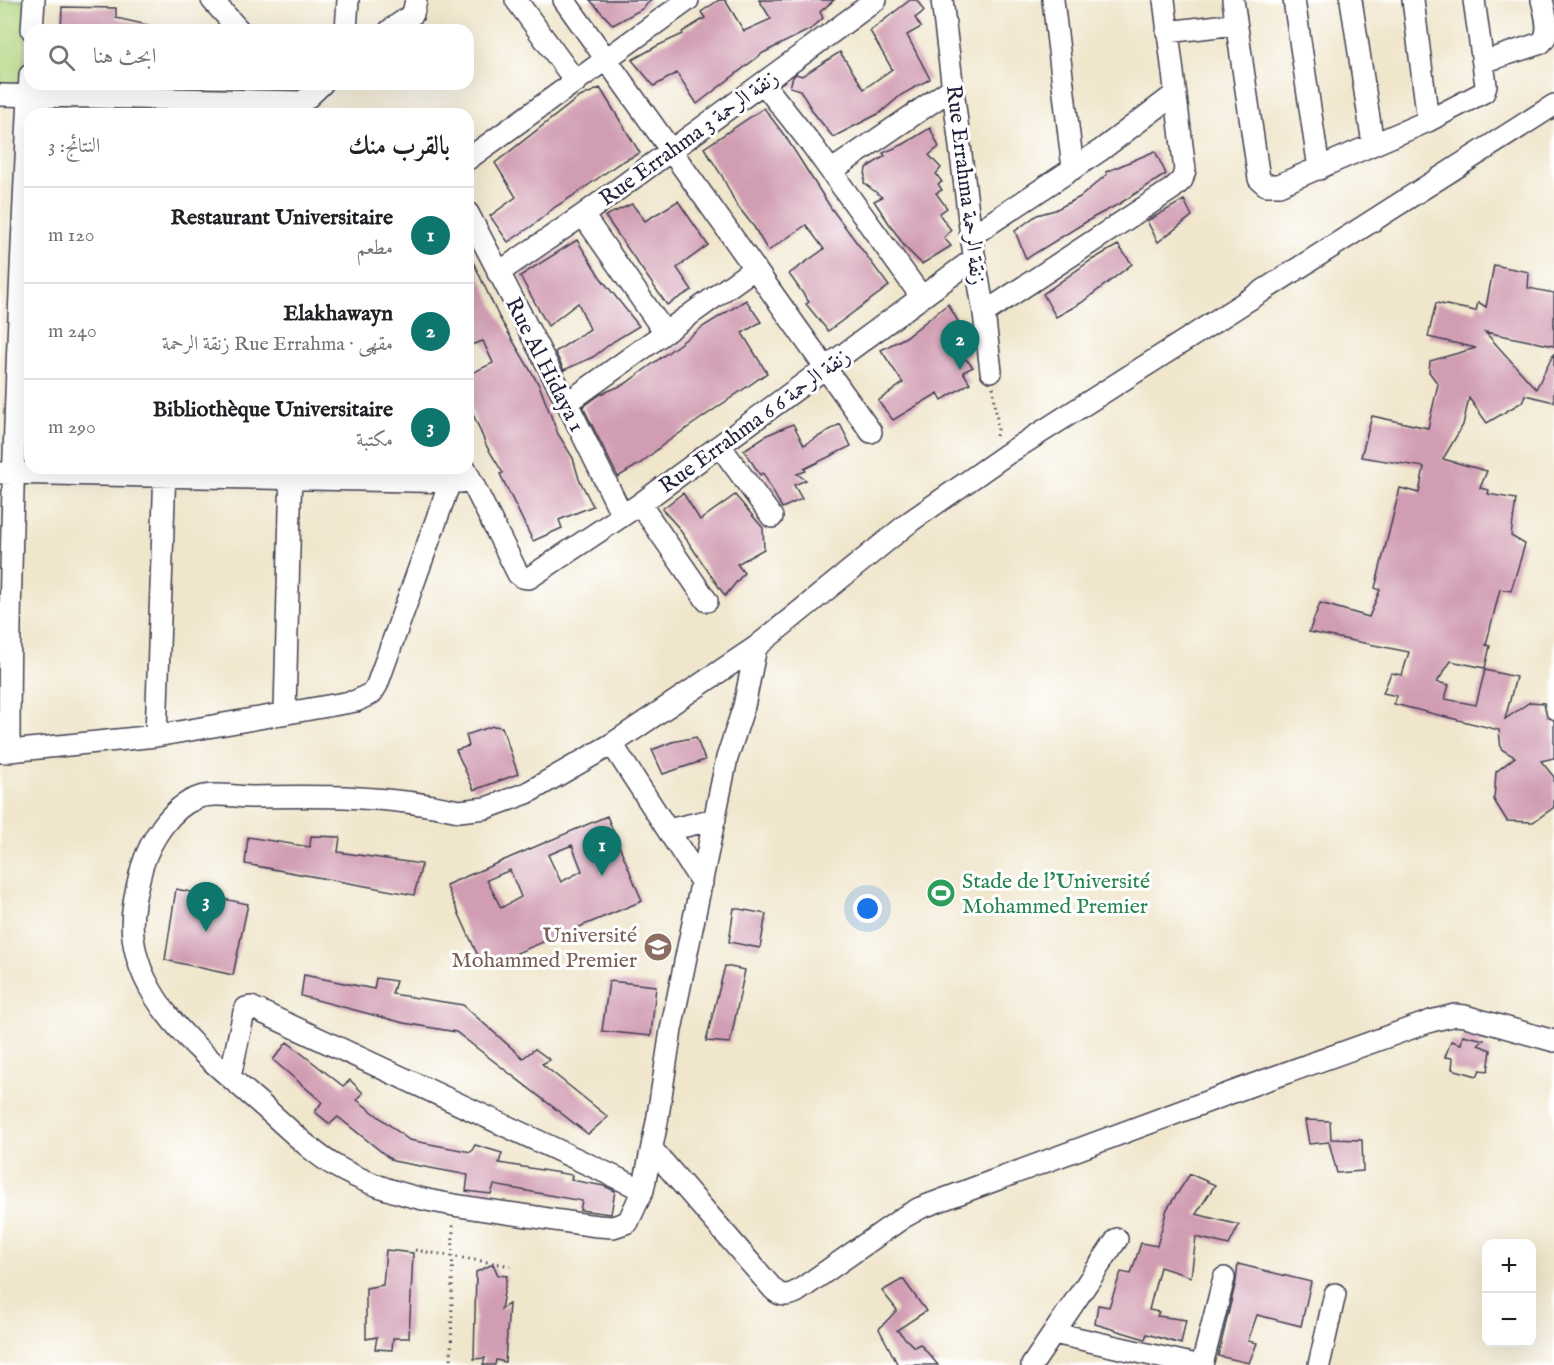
<!DOCTYPE html>
<html lang="ar">
<head>
<meta charset="utf-8">
<style>
	:root { --surface:#fff; --page:#f6f6f6; --text:#202124; --muted:#757577; --line:#e0e0e0; --accent:#0f766e }
	body { margin:0; font-family:"IM FELL English",Amiri,serif; background:var(--page); color:var(--text); direction:rtl }
	.controls { position:absolute; right:18px; bottom:18px; display:grid; overflow:hidden; border-radius:12px; box-shadow:0 6px 24px #0002 }
	.controls button { width:54px; height:54px; display:grid; place-items:center; padding:0; border:0; border-bottom:2px solid var(--line); background:var(--surface); color:var(--text); font:30px sans-serif }
	.you { position:absolute; left:868px; top:909px; width:21px; height:21px; margin:-15px; border:4px solid #fff; border-radius:50%; background:#1a73e8; box-shadow:0 0 0 9px #1a73e833 }
	.badge { display:grid; place-items:center; width:39px; height:39px; border-radius:50%; background:var(--accent); color:#fff; font-size:20px; font-weight:700 }
	.pin { position:absolute; translate:-50% -50px; filter:drop-shadow(0 2px 3px #0008) }
	.pin::after { content:''; position:absolute; top:32px; width:21px; height:18px; background:inherit; clip-path:polygon(0 0,100% 0,50% 100%) }
	.list { margin:0; padding:0; list-style:none }
	h2 { display:flex; justify-content:space-between; align-items:center; height:78px; margin:0; padding:0 24px; font-size:26px }
	h2 small { font-size:20px; font-weight:400; color:var(--muted) }
	.list li { display:grid; grid-template-columns:39px 1fr auto; gap:18px; align-items:center; box-sizing:border-box; height:96px; padding:0 24px; border-top:2px solid var(--line) }
	.list b { display:block; font-size:22px; white-space:nowrap }
	.list p { margin:0; font-size:20px; white-space:nowrap; color:var(--muted) }
	.list em { font-size:20px; font-style:normal; color:var(--muted) }
	.icon { flex:none; width:33px; height:33px; fill:none; stroke:currentColor; stroke-width:2; stroke-linecap:round; stroke-linejoin:round }
	.map { position:relative; flex:none; width:1554px; height:1365px; overflow:hidden; direction:ltr }
	.search { position:absolute; background:var(--surface); box-shadow:0 6px 24px #0002; left:24px; top:24px; width:450px; height:66px; display:flex; align-items:center; gap:15px; box-sizing:border-box; padding:0 21px; border-radius:18px; color:var(--muted); font-size:22px }
	.panel { position:absolute; background:var(--surface); box-shadow:0 6px 24px #0002; left:24px; top:108px; width:450px; height:366px; border-radius:18px; direction:rtl }
	.map>svg:first-child { display:block }
	.green { fill:#b3d780; stroke:#6a7c5e; stroke-width:1.5 }
	.building { fill:#d19db2; fill-rule:evenodd }
	.lines { fill:none; stroke-linecap:round; stroke-linejoin:round }
	.minor-casing { stroke:#413f51; stroke-width:24 }
	.path { stroke:#413f51; stroke-width:3; stroke-dasharray:1.5 4.5; stroke-linecap:butt }
	.minor { stroke:#fff; stroke-width:21 }
	.labels { text-anchor:middle; stroke-width:6; stroke-linejoin:round; paint-order:stroke }
	.street-label { font-size:22px; fill:#22223b; stroke:#fff }
	.leisure-label { font-size:22px; fill:#27864d; stroke:#fff; text-anchor:start }
	.education-label { font-size:22px; fill:#785e54; stroke:#fff; text-anchor:end }
</style>
</head>
<body>
<div class="map">
<svg width="1554" height="1365" viewBox="0 0 1554 1365">
	<rect width="100%" height="100%" fill="#fff"/>
	<filter id="ink" filterUnits="userSpaceOnUse"><feTurbulence type="fractalNoise" baseFrequency=".0167" numOctaves="2"/><feDisplacementMap in="SourceGraphic" scale="12" xChannelSelector="R" yChannelSelector="G"/><feConvolveMatrix kernelMatrix="1 2 1 2 8 2 1 2 1" color-interpolation-filters="sRGB"/></filter>
	<filter id="wash" filterUnits="userSpaceOnUse"><feTurbulence type="fractalNoise" baseFrequency=".008" numOctaves="4" result="noise"/><feDisplacementMap in="SourceGraphic" scale="24" xChannelSelector="R" yChannelSelector="G"/><feGaussianBlur stdDeviation="1.35" result="paint"/><feColorMatrix in="noise" values="0 0 0 0 0 0 0 0 0 0 0 0 0 0 0 0 0 1.4 0 .05"/><feComposite in="paint" operator="in"/></filter>
	<g filter="url(#wash)">
		<rect width="100%" height="100%" fill="#f0e6cc"/>
		<path class="green" d="M0 0H28L23 90 0 89Z"/>
		<g id="blocks">
			<path class="building" d="M590 0H651L642 9 613 25Z
				M719 0H725L744 31 771 19 759 0H834L820 12 823 18 811 29 763 53 697 104 677 73 654 86 632 60 657 46 683 34 682 32 705 18 701 12Z
				M910 0H917L924 11 915 18 921 27 907 35 930 79 901 95 880 113 833 137 813 112 800 90 790 87 793 77 796 74 802 76 840 52 864 89 892 69 870 31Z
				M62 7 116 8V18L148 25 147 30H61Z
				M600 88 640 153 618 164 576 194 555 207 532 226 508 242 490 216 516 197 495 163 578 98Z
				M764 108 787 139 831 208 889 286 828 331 806 304 809 302 789 274 824 249 806 225 768 251 754 227 736 204 722 176 704 148Z
				M930 128 939 147 929 155 941 168 936 174 942 182 938 184 942 190 936 193 947 208 939 214 951 230 944 238 951 246 922 264 905 247 874 201 882 197 864 183 866 168 885 156 883 153 904 144Z
				M1155 151 1166 174 1119 204 1094 217 1026 259 1015 231 1037 215 1055 210 1080 197 1107 174 1106 172Z
				M1184 200 1192 216 1158 242 1147 221Z
				M678 201 708 245 677 268 692 290 667 305 605 216 632 204 645 221Z
				M577 240 600 277 639 326 614 341 593 357 564 370 555 352 590 329 578 303 548 326 520 276Z
				M1118 245 1132 264 1081 303 1056 317 1043 294 1090 261Z
				M468 251 499 317 539 385 558 434 573 458 579 479 593 506 559 520 562 528 533 541 500 474 503 473 487 447 468 402V375L493 363 483 341 468 346Z
				M1494 265 1529 272 1528 288 1554 293V346L1485 332 1536 389 1554 353V402L1525 395 1522 402 1487 423 1469 398 1463 425 1443 459 1487 471 1480 488 1489 490 1488 494 1516 499 1511 536 1525 544 1511 591 1500 589 1486 645 1490 646 1485 668 1451 661 1437 682 1449 685 1445 699 1476 705 1485 670 1516 677 1505 719 1530 702 1544 703 1547 717 1554 720V758L1541 761 1554 777V805L1553 808 1533 822 1507 821 1494 800 1496 772 1515 757 1501 749 1499 730 1394 704 1397 696 1383 693 1391 673 1402 675 1409 652 1309 632 1320 603 1369 617 1380 590 1375 588 1400 488 1419 493 1424 467 1361 457 1372 416 1428 428 1438 384 1429 372 1430 361 1476 348 1428 337 1436 303 1476 311 1478 302 1486 307Z
				M746 300 761 322 742 333 767 373 664 444 641 463 618 477 583 407 601 394 625 384 704 326Z
				M948 304 962 328 949 336 969 353 964 357 973 367 963 372 970 383 942 400 938 393 893 420 878 401 903 383 881 350 906 337Z
				M793 424 804 445 840 424 851 446 804 469 806 471 797 474 806 480 794 485 802 499 782 508 763 473 760 475 744 450 767 435Z
				M683 493 700 520 735 495 763 528 764 549 737 564 744 573 725 596 678 527 662 509Z
				M493 726 502 727 518 774 474 790 456 750 469 746 466 735Z
				M696 737 705 760 663 774 652 750 672 742Z
				M607 816 642 901 483 967 446 885ZM572 845 582 871 561 882 548 855ZM510 870 521 897 501 908 487 880Z
				M311 836 340 837 338 852 422 864 414 895 245 864 248 837 310 847Z
				M176 889 248 904 233 975 165 960Z
				M734 908 766 914 760 948 729 942Z
				M725 966 745 970 730 1043 706 1041Z
				M304 975 374 989 376 978 396 981 392 994 463 1005 523 1058 535 1049 550 1060 542 1064 608 1117 588 1134 456 1032 404 1023 301 996Z
				M609 981 656 986 651 1036 602 1031Z
				M1463 1035 1484 1040 1478 1045 1491 1050 1488 1071 1480 1070 1477 1076 1452 1069 1453 1058 1445 1057 1451 1041 1461 1044Z
				M287 1042 343 1086 350 1080 363 1093 357 1100 409 1140 471 1152 475 1145 502 1153 499 1163 572 1175 571 1180 604 1186 615 1191 611 1214 580 1210 582 1201 494 1185 491 1194 466 1191 468 1175 393 1161 338 1117 330 1124 315 1112 322 1102 273 1060Z
				M1305 1120 1330 1121 1331 1139 1362 1140 1363 1171 1337 1173 1329 1142 1309 1144Z
				M1190 1174 1215 1185 1196 1214 1239 1225 1229 1245 1196 1237 1191 1277 1160 1267 1149 1310 1159 1312 1157 1316 1186 1320 1181 1344 1147 1334 1145 1339 1095 1324 1098 1305 1109 1307 1121 1272 1131 1274 1141 1243 1157 1246 1167 1209Z
				M386 1250 413 1253 409 1338H393L392 1350 375 1349 377 1337 366 1339V1288L383 1285Z
				M493 1264 498 1275 507 1276 501 1309 509 1304 505 1362 496 1360 495 1365H483L485 1358 474 1359 476 1272Z
				M1238 1264 1311 1282 1301 1326 1257 1315 1248 1341 1257 1343 1249 1363 1218 1356 1236 1281Z
				M903 1279 926 1311 897 1330 914 1347 920 1344 938 1365H898L879 1329 897 1310 882 1291Z"/>
		</g>
	</g>
	<g filter="url(#ink)">
		<use href="#blocks" fill-opacity="0" stroke="#413f51" stroke-width="1.5"/>
		<g class="lines">
			<g class="minor-casing">
				<path id="minor" d="M212 0 239 30
					M516 0 576 82
					M564 0 871 432
					M942 0 971 236 984 313 991 371
					M1053 0 1073 169
					M1233 0 1259 179 1266 185H1279L1428 121 1484 92 1486 85 1474 0
					M1294 0 1319 169
					M1351 0 1373 144
					M1413 0 1428 121
					M32 30 34 0
					M346 30 348 0
					M390 30 413 14 416 0
					M1167 32 1236 24
					M1483 62 1541 43C1552 33 1545 13 1542 0
					M763 83 812 145 921 296
					M0 95 303 102 322 84
					M468 159 688 0
					M831 171 954 87
					M468 213 567 403 622 515
					M583 215 665 333
					M971 236 1101 150 1175 94
					M498 273 583 215 876 0
					M984 313 1172 189 1182 180 1185 170 1164 0
					M567 403 755 268
					M720 446 772 517
					M465 468 518 574 522 577 529 578 640 504 975 258
					M1 473 461 482
					M640 504 707 601
					M285 712 291 468
					M156 736 165 468
					M612 744 702 883
					M0 752 156 736 356 701 372 693 377 685 450 482
					M9 752C9 526 19 300 30 75
					M668 830 715 819
					M230 1077 244 1012 246 1008 251 1007 643 1190 657 1122 671 1030 727 758 744 706 756 647
					M652 1149 773 1289C781 1297 789 1296 798 1291L904 1217 920 1208 1252 1085 1431 1021 1455 1015 1465 1016 1554 1041
					M643 1190 628 1222 613 1227 598 1226C567 1222 537 1217 507 1213 448 1205 390 1197 337 1167 310 1152 280 1120 255 1099 206 1056 141 1007 133 937 130 914 136 890 142 867 150 841 170 808 197 798 214 792 235 797 253 797 324 796 388 795 459 811L486 808 527 793 612 744 756 647 911 521 1007 454 1554 105
					M1054 1333 1196 1365
					M1032 1365 1117 1239
					M1202 1365 1224 1278
					M1319 1365 1335 1294"/>
			</g>
			<path class="path" d="M993 387 998 429 996 436 998 439
				M415 1250 511 1266
				M451 1365 453 1223"/>
			<use href="#minor" class="minor"/>
		</g>
	</g>
	<defs>
		<g id="stadium-disc" transform="scale(1.5)"><circle r="9.5" fill="#2e9e5b" stroke="#fff"/><path d="M0-5a6.5 5 0 1 0 0 10a6.5 5 0 1 0 0-10ZM-3.5-1.8h7v3.6h-7Z" fill="#fff"/></g>
		<g id="university-disc" transform="scale(1.5)"><circle r="9.5" fill="#8d6e63" stroke="#fff"/><path d="M0-5L7-2L0 1L-7-2ZM-4 1L0 2.5L4 1V4Q0 6-4 4Z" fill="#fff"/></g>
	</defs>
	<g fill-rule="evenodd">
		<use href="#stadium-disc" x="941" y="893"/>
		<use href="#university-disc" x="658" y="947"/>
	</g>
	<g class="labels">
		<g class="street-label">
			<text transform="translate(688 137) rotate(-36)" y="8">Rue Errahma 3 زنقة الرحمة</text>
			<text transform="translate(967 185) rotate(83)" y="8">Rue Errahma زنقة الرحمة</text>
			<text transform="translate(546 364) rotate(63)" y="8">Rue Al Hidaya 1</text>
			<text transform="translate(754 420) rotate(-36)" y="8">Rue Errahma 6 6 زنقة الرحمة</text>
		</g>
		<g class="leisure-label">
			<text x="962" y="888">Stade de l'Université<tspan x="962" dy="25">Mohammed Premier</tspan></text>
		</g>
		<g class="education-label">
			<text x="637" y="942">Université<tspan x="637" dy="25">Mohammed Premier</tspan></text>
		</g>
	</g>
</svg>
<div class="controls">
<button>+</button>
<button>−</button>
</div>
<div class="you"></div>
<div class="pin badge" style="left:602px;top:876px">1</div>
<div class="pin badge" style="left:960px;top:370px">2</div>
<div class="pin badge" style="left:206px;top:932px">3</div>
<div class="search"><svg class="icon" aria-label="search" viewBox="0 0 24 24"><circle cx="10" cy="10" r="6"/><path d="M15 15l6 6"/></svg>ابحث هنا</div>
<section class="panel">
<h2>بالقرب منك<small>النتائج: 3</small></h2>
<ul class="list">
<li><span class="badge">1</span><div><b>Restaurant Universitaire</b><p>مطعم</p></div><em>120 m</em></li>
<li><span class="badge">2</span><div><b>Elakhawayn</b><p>مقهى · Rue Errahma زنقة الرحمة</p></div><em>240 m</em></li>
<li><span class="badge">3</span><div><b>Bibliothèque Universitaire</b><p>مكتبة</p></div><em>290 m</em></li>
</ul>
</section>
</div>
</body>
</html>
